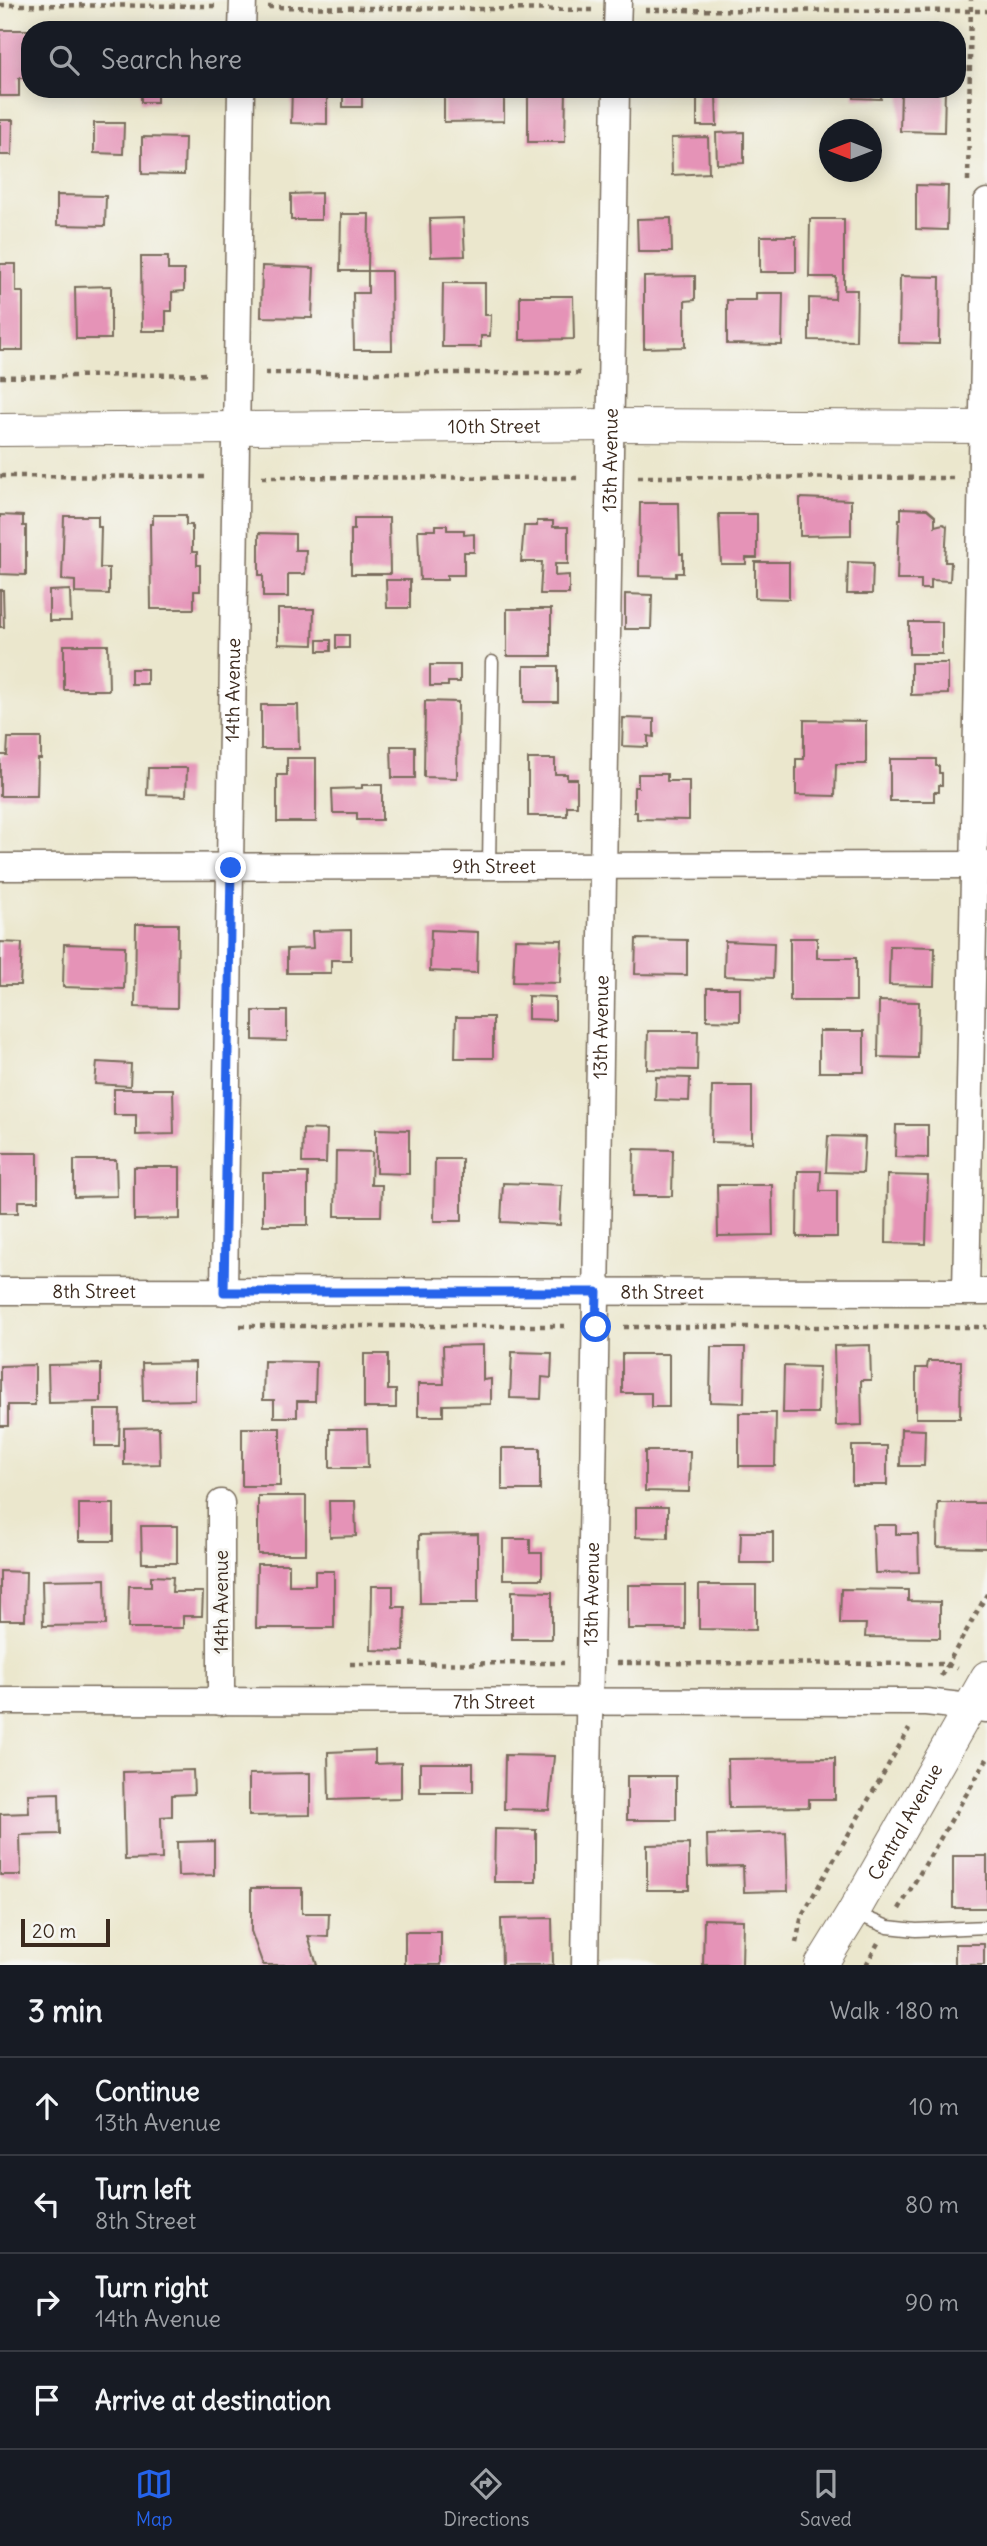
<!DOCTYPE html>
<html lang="en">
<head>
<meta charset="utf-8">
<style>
	:root { --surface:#171b24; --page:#242831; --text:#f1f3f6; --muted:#9ea1a6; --line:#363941; --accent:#2563eb }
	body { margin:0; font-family:Delius,sans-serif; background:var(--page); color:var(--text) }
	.compass { position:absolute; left:819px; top:119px; width:63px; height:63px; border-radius:50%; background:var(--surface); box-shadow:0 4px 18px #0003; rotate:270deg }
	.scale { position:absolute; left:21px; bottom:18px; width:89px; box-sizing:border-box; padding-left:7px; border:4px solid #3b2a1e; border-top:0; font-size:19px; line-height:24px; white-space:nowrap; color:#3b2a1e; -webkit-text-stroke:5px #f6f6f2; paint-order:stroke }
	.stop { position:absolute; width:21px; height:21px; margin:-16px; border:5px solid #2563eb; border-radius:50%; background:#fff }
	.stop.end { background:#2563eb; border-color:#fff; box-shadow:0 2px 7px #0008 }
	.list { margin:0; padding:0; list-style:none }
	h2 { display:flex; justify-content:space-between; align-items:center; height:91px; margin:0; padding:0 28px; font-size:30px }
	h2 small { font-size:23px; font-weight:400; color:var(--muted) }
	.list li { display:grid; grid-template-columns:46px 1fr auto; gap:21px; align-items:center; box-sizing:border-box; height:98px; padding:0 28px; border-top:2px solid var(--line) }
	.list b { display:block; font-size:26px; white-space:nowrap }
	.list p { margin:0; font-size:23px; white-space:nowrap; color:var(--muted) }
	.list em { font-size:23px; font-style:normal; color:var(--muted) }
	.icon { flex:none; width:38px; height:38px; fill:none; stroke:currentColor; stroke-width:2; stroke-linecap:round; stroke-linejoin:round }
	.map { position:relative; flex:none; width:987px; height:1965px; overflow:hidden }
	.search { position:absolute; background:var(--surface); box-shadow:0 4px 18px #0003; left:21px; right:21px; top:21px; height:77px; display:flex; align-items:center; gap:18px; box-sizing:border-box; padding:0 24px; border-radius:28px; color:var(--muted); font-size:26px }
	.sheet { height:483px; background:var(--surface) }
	nav { display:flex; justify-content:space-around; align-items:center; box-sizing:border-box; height:98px; border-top:2px solid var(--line); background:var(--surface); font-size:19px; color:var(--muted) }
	nav a { display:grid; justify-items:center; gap:4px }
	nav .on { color:var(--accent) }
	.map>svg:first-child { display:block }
	.building { fill:#e593b7 }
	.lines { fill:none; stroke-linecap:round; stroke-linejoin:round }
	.service-casing { stroke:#796c5b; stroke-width:15 }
	.minor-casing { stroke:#796c5b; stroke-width:29 }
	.tertiary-casing { stroke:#796c5b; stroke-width:34 }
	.path { stroke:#796c5b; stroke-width:4.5; stroke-dasharray:5 5; stroke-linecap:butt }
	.service { stroke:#fff; stroke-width:12 }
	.minor { stroke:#fff; stroke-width:26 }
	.tertiary { stroke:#fff; stroke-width:32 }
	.route { stroke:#2563eb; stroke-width:9 }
	.labels { text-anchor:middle; stroke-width:6; stroke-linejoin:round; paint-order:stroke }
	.street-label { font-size:19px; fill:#3b2a1e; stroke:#f6f6f2 }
</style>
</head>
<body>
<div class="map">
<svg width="987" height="1965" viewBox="0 0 987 1965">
	<rect width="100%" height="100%" fill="#f6f6f2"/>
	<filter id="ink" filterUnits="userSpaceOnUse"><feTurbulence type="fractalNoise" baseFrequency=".0143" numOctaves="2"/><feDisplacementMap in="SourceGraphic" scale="14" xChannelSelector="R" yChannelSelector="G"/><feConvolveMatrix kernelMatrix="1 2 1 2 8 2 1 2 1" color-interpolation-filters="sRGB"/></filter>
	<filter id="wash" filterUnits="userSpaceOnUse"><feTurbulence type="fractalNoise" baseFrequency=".00686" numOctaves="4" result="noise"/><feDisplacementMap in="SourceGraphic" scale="28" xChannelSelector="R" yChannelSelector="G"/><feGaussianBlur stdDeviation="1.57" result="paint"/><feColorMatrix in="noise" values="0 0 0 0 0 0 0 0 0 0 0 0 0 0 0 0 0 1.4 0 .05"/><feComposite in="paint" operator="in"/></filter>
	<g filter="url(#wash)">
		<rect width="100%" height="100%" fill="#ebe7cd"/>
		<g id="blocks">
			<path class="building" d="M331 22V30H305V23Z
				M730 24H782V30H730Z
				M0 30H30V78H19V96H0Z
				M141 89H157V102H141Z
				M292 89H327V124L291 123Z
				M343 89H362V107H343Z
				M444 89H504V121L444 122Z
				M528 89H566L565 142H528Z
				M854 89H882L881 99 854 98Z
				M901 89H945L944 132 900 131Z
				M697 93H716L717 126H697Z
				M0 120H13L12 155H0Z
				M94 123H124L123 154 94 153Z
				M744 132V163L717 164 716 133Z
				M142 137 185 138 184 175 142 174Z
				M708 137 709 173 672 175 671 138Z
				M916 185 948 186 947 230 916 229Z
				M321 193V220H291V194Z
				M57 195 106 196 105 226 57 225Z
				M341 214H369L368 271H340Z
				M463 218 465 256 431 257 430 219Z
				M671 218 672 252H638L637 219Z
				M810 219H844V290H857L856 341 809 340V298L835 299 836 277H809Z
				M760 236H796V272H760Z
				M141 257H168V270H184V291L172 292V311H166V331H142Z
				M0 264H16V292H23V350H0Z
				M262 266 314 268 312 318 261 317Z
				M368 271H391L392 350H354L353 293H368Z
				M695 276V300L685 301V347L644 348V277Z
				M900 276 940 277 939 344 899 343Z
				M443 283H485V315H491L490 336H481V347H442Z
				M111 286V339H76L75 287Z
				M756 293H783L782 345 727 344V300H756Z
				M520 296H573L574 339 520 340Z
				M800 498 851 500V535L800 536Z
				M640 503H679L680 554H683V573H676V577L639 576Z
				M901 508 927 509 935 516V526L943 524 947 526 945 562H951L950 581 931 580V589H921V580H897L899 519H901Z
				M719 514H757V558H746V564H721Z
				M0 515 23 516V526H26V575L0 574Z
				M153 515H186V525H192V552H197V565H200V591H194V609H151L150 524H153Z
				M64 516H98V527H101L100 568H109V594L75 593V581L62 580Z
				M354 518H389L390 574H351V530H354Z
				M537 521H553V527H568V564H555V576L569 575V594H540L542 562H521L524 526H537Z
				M436 525H447V530H464V535L474 534V552H464V575H447V580H420L418 530H436Z
				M259 533 295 534V550H306L305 574H288V597H263V575H259Z
				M755 562H789V599L755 598Z
				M848 562 873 563 872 594H847Z
				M386 580H410V608H387Z
				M0 590H3L4 627H0Z
				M70 590 71 621H49V591Z
				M625 594 652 595 651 629H625Z
				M278 609H314L313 645 278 644Z
				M507 609H551V656H507Z
				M909 622H942V654H909Z
				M336 635H349V648H336Z
				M318 640H331V651H318Z
				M64 645H108L109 690H64Z
				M911 663H948V694L911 695Z
				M430 665H460V682H448V686H430Z
				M524 666H558V702H524Z
				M131 669H147V684H131Z
				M425 701 458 702 457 778 424 777Z
				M261 705H298L299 749H261Z
				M623 718 654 719V737L648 736V747L622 746Z
				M804 720 866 721V764H836L835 796 796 795V759H804Z
				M8 738H41V759H38L37 796H0V755H7Z
				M391 746H415V778H392Z
				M287 758H316V822H277V775H287Z
				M528 759H555V774H567V779H577V806H567V816H528Z
				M890 759H936V766H939V773H942V785H939V792H934V801H890Z
				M148 768H187L186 796 147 795Z
				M638 774H667V781H689V820L637 819V812H634V787H638Z
				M362 785H382V820H357V813H333L332 789 362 788Z
				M136 924H178L177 1008 135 1007Z
				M351 930V960H331V973H287V949L313 948 312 931Z
				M431 930 478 932 477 973 430 971Z
				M790 938H817V958H856V1001H790Z
				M515 939 562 940 560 983 513 982Z
				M636 939 687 940V975L635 974Z
				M725 941 774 943 773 978 724 976Z
				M0 942 22 943 20 985H0Z
				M64 944 125 946 124 989 63 987Z
				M890 946 935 947 934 986 889 985Z
				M707 988H740V1021L707 1020Z
				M528 996 555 997V1020L528 1019Z
				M879 1001 919 1002 918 1058 878 1057Z
				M253 1011H287V1041L253 1040Z
				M456 1017H493V1058H455Z
				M648 1031H698L697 1070 647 1069Z
				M819 1031H864V1072H819Z
				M97 1062 131 1064 130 1086 95 1084Z
				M656 1077 690 1078 689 1101 655 1100Z
				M712 1086H752V1143L711 1142Z
				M114 1089H173L174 1134 136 1135V1115H114Z
				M896 1125H928V1158L895 1157Z
				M303 1129 327 1130 326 1163H302Z
				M376 1129 409 1130V1174L376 1173Z
				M828 1136 865 1137 863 1173 826 1172Z
				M634 1149 673 1150 672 1196H633Z
				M336 1151 372 1152 371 1185H382L381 1216H335Z
				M0 1153H38V1201H18V1213H0Z
				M435 1159H462V1221H434Z
				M74 1160H116L117 1196 74 1197Z
				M134 1167H180V1219L134 1220Z
				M798 1171H821L820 1191H837V1237H797Z
				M263 1173H308V1225H263Z
				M887 1175 928 1176 926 1244 886 1243Z
				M503 1183 562 1185 560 1225 501 1222Z
				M717 1185H772L773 1235 718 1236Z
				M483 1345V1380L491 1379V1404L443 1405V1416H418V1384H444L443 1346Z
				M870 1345 871 1380H861L862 1425 836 1426 834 1346Z
				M711 1347H745L744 1403 710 1402Z
				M512 1352 552 1353 551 1378 542 1377 541 1399 510 1398Z
				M364 1354H388V1390H396V1408H364Z
				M622 1354H669V1407H651V1393H622Z
				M264 1361 316 1362 315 1401H297V1417H274V1400H263Z
				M928 1361H961L960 1418H916V1368H927Z
				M195 1362V1400L143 1401 142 1363Z
				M101 1364V1402L49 1403 48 1365Z
				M35 1365V1405H8V1426H0V1366Z
				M784 1366 819 1367 818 1413H783Z
				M95 1410H120L119 1446H95Z
				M739 1413H776L775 1466H739Z
				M159 1427 160 1464 124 1465V1428Z
				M242 1428H280V1486H242Z
				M330 1429H367L368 1468H330Z
				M901 1429 925 1430 924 1466H900Z
				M852 1446H887V1485H852Z
				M502 1448H540V1490H502Z
				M645 1451H690L689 1492 645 1491Z
				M258 1496H306V1554H258Z
				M329 1501H355L356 1536 330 1537Z
				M938 1503H987V1548L937 1547Z
				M79 1504H114V1541H79Z
				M636 1507H668V1538L636 1537Z
				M873 1525H896V1534H918L919 1572 875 1573Z
				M141 1526H177V1563H142Z
				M741 1532H773V1563H740Z
				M478 1534V1603H420L419 1535Z
				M503 1539H530V1553H542V1579H503Z
				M257 1564H289V1585H315V1571H334V1628H256Z
				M0 1571 26 1572 25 1620H0Z
				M151 1576 173 1577 172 1592H203L202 1616H183V1628H128L129 1586H151Z
				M105 1579 106 1625 43 1626 42 1580Z
				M628 1585H685V1629H628Z
				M699 1585H756V1630L699 1629Z
				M372 1586H393V1607H405L404 1651 371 1650Z
				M841 1589 908 1590V1601L940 1602V1638L865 1637 866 1624H840Z
				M512 1591 552 1592V1639H512Z
				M375 1750V1764L401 1763V1798L329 1800 328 1752Z
				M505 1755 554 1756 549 1810 504 1809Z
				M835 1758V1799H809V1807L729 1808 728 1759Z
				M420 1763H473V1792H420Z
				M193 1770 194 1794 172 1795V1816L161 1817 162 1859 125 1860 123 1772Z
				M310 1773V1815L249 1816V1774Z
				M627 1776H676V1820H627Z
				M59 1793 60 1834 20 1835 21 1875H0V1814L29 1813 28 1794Z
				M495 1829 536 1830V1882H494Z
				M786 1832 788 1891 744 1892 743 1866 708 1867 707 1835Z
				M214 1841V1875L178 1876 177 1842Z
				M689 1844V1890H647V1845Z
				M953 1856H987V1908H953Z
				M251 1888H302V1913H329L328 1937 308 1936 317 1965H263L251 1931Z
				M552 1918 553 1965H502L501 1919Z
				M704 1919 743 1920 742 1965H703Z
				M405 1932H441V1965H405Z
				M955 1944H984V1965H955Z"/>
		</g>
	</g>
	<g filter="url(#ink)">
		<use href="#blocks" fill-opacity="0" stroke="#796c5b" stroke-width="2"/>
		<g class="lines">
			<g class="service-casing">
				<path id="service" d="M489 866 492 662
					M854 1913 888 1927 916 1930 987 1927"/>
			</g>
			<g class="minor-casing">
				<g id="minor">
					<path d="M242 30 243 0"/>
					<path d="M617 30 618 0"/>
					<path id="s1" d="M0 867 987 865"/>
					<path id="s2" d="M0 1291 987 1292"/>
					<path id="s3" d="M224 1292C231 891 234 490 241 89"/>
					<path d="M966 1292 987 202"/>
					<path d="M221 1503V1702"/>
					<path id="s4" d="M0 1701 926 1702 987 1709"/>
					<path id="s5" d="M585 1965 616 89"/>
				</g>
			</g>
			<g class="tertiary-casing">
				<g id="tertiary">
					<path id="s6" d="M0 430 611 425 987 427"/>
					<path id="s7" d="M821 1965 853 1913 987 1677"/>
				</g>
			</g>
			<path class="path" d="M0 5 216 6
				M268 7 592 10
				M645 10 987 11
				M968 181 971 0
				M265 373H585
				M0 377 209 374
				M0 476 207 477
				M262 477 582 478
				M638 477 955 478
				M240 1326H570
				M624 1327H987
				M617 1663 947 1664 957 1669
				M350 1664 564 1663
				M941 1676 987 1594
				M899 1909 987 1759
				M796 1943 802 1915 909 1729
				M866 1965 878 1943"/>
			<use href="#service" class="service"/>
			<use href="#minor" class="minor"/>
			<use href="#tertiary" class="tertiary"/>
		</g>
	</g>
	<g class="lines" filter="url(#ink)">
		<path class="route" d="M231 868 224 1292H597L596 1327"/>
	</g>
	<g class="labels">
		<g class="street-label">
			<text dy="7" stroke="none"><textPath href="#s6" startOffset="494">10th Street</textPath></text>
			<text dy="7" stroke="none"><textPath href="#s5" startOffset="1505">13th Avenue</textPath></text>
			<text dy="7" stroke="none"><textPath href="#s3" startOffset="602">14th Avenue</textPath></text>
			<text dy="7" stroke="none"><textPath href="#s1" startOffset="494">9th Street</textPath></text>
			<text dy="7" stroke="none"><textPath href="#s5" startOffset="938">13th Avenue</textPath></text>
			<text dy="7" stroke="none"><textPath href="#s2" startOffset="94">8th Street</textPath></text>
			<text dy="7" stroke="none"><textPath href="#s2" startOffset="662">8th Street</textPath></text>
			<text dy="7" stroke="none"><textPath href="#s5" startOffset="371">13th Avenue</textPath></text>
			<text transform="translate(221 1602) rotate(-90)" y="7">14th Avenue</text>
			<text dy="7" stroke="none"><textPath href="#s4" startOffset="494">7th Street</textPath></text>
			<text dy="7" stroke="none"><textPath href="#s7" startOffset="166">Central Avenue</textPath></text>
		</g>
	</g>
</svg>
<svg class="compass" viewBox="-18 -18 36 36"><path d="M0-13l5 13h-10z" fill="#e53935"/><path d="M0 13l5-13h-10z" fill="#9ea1a6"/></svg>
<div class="scale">20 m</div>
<div class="stop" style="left:596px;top:1327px"></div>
<div class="stop end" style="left:231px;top:868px"></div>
<div class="search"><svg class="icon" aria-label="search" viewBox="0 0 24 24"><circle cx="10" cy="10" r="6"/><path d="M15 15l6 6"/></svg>Search here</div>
</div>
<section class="sheet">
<h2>3 min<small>Walk · 180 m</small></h2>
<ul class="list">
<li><svg class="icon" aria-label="ahead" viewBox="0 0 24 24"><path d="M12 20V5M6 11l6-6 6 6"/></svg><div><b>Continue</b><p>13th Avenue</p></div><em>10 m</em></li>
<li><svg class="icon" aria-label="left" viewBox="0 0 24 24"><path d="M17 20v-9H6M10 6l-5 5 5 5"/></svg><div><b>Turn left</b><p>8th Street</p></div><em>80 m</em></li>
<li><svg class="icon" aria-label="right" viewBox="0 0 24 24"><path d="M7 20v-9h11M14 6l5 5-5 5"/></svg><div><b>Turn right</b><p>14th Avenue</p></div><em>90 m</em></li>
<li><svg class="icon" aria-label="arrive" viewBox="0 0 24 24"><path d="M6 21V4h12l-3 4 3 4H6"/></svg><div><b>Arrive at destination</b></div></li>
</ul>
</section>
<nav>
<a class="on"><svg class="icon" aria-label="map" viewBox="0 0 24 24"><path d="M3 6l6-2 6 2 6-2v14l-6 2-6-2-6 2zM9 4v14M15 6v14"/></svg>Map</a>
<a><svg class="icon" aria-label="directions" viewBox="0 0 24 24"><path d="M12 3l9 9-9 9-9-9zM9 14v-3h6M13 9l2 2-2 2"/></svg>Directions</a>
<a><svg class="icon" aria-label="saved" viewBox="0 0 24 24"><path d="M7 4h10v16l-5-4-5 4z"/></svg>Saved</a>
</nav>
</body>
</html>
